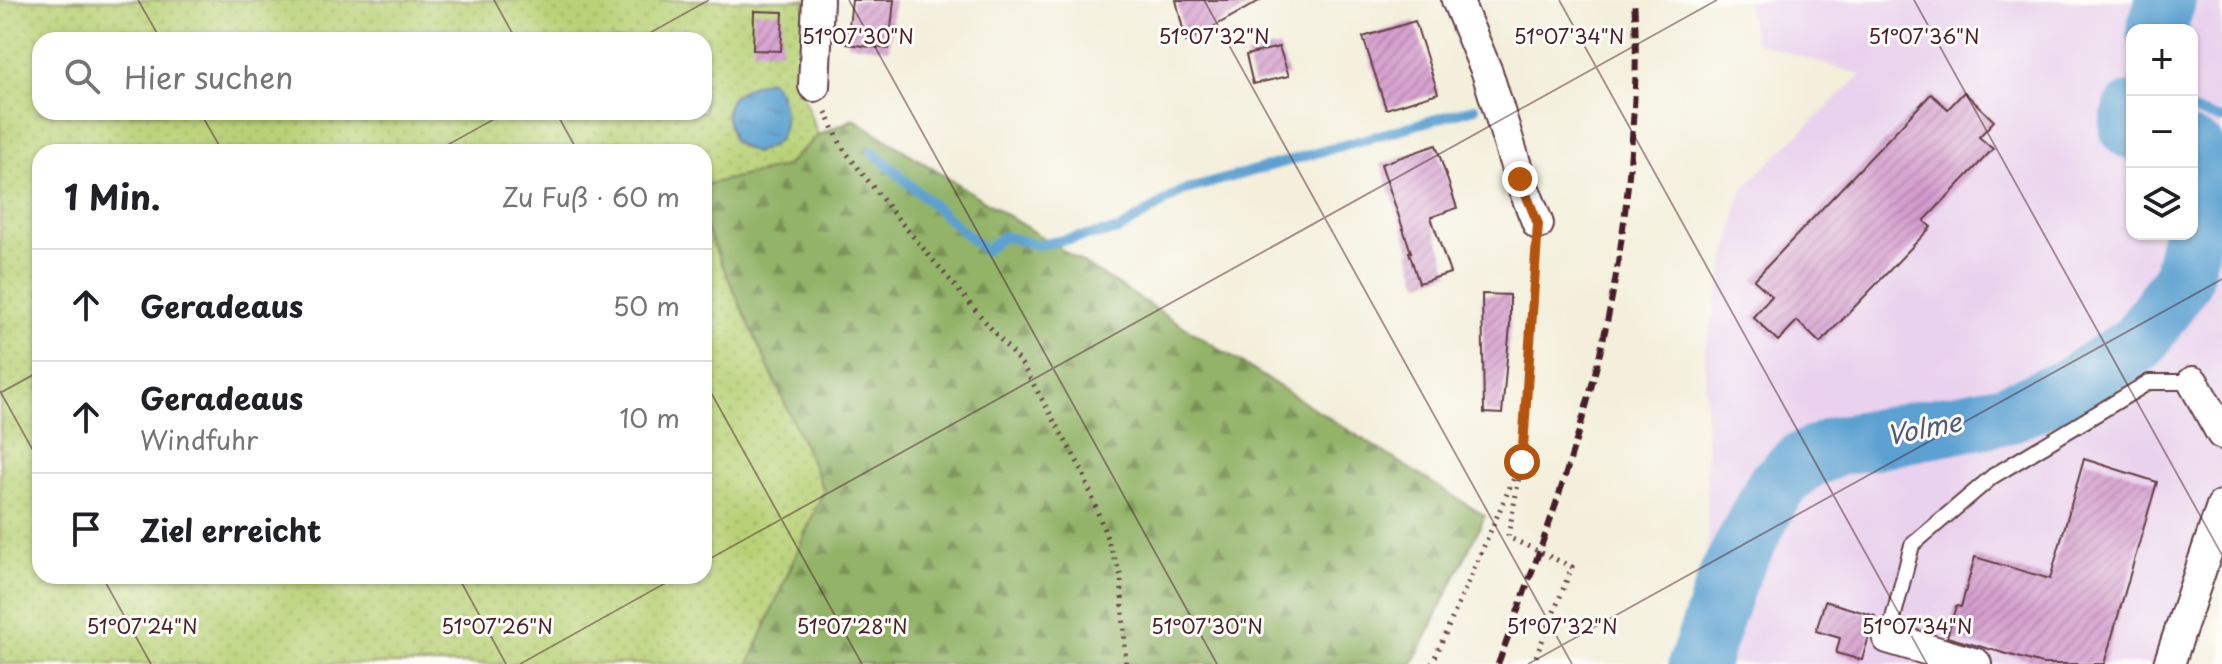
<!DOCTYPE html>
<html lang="de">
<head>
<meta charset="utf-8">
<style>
	:root { --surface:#fff; --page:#f2f2f2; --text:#202124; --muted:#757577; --line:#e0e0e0 }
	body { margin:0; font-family:"Playpen Sans",sans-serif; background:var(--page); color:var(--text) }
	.controls { position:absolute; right:24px; top:24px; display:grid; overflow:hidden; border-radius:16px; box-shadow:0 2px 6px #0004 }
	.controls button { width:72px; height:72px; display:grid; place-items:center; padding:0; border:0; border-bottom:2px solid var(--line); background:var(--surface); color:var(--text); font:40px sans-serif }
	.stop { position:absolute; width:24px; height:24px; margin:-18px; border:6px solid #b45309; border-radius:50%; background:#fff }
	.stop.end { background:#b45309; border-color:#fff; box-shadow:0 2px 8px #0008 }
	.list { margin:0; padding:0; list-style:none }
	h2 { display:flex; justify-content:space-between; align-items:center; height:104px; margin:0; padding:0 32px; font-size:34px }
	h2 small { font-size:26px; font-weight:400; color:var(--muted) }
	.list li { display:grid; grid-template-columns:52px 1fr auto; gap:24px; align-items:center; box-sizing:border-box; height:112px; padding:0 32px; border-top:2px solid var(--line) }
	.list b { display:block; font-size:30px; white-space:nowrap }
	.list p { margin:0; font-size:26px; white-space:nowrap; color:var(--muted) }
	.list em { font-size:26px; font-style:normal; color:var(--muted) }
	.icon { flex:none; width:44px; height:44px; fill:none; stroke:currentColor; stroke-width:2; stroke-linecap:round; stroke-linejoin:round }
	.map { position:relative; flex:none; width:2222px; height:664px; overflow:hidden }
	.search { position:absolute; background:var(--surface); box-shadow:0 2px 6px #0004; left:32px; top:32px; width:680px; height:88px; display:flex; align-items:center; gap:20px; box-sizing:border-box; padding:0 28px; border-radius:24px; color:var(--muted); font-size:30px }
	.panel { position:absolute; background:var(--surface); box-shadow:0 2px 6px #0004; left:32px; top:144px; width:680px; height:440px; border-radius:24px }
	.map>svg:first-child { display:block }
	.built { fill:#e9d2ed; fill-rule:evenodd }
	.grass { fill:url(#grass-dots); stroke:#817850; stroke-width:2; fill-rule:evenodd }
	.forest { fill:url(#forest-firs); stroke:#6e6949; stroke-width:2 }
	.water { fill:url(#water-ripples); stroke:#53607e; stroke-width:2 }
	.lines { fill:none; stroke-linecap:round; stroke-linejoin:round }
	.stream { stroke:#5ca1d1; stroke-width:10 }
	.river { stroke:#5ca1d1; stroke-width:60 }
	.building { fill:url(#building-hatch) }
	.lane-casing { stroke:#633e45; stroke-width:18 }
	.street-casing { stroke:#633e45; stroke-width:34 }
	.path { stroke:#633e45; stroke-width:5; stroke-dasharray:2 6; stroke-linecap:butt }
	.lane { stroke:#fff; stroke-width:14 }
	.street { stroke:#fff; stroke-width:30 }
	.rail { stroke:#4a1f2b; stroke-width:6; stroke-dasharray:12 6; stroke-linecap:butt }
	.route { stroke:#b45309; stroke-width:10 }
	.ticks { fill:none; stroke:#4a1f2b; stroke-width:2; stroke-opacity:0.45 }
	.labels { text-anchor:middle; stroke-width:6; stroke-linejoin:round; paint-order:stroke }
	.water-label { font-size:26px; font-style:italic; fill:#525a76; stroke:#fdfcf7 }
	.ticks-label { font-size:20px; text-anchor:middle; fill:#4a1f2b; stroke:#fdfcf7; stroke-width:6; stroke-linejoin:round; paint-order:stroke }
</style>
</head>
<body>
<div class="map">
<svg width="2222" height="664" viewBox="0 0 2222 664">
	<defs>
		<pattern id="grass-dots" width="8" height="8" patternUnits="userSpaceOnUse" patternTransform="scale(2)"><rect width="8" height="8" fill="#b8d176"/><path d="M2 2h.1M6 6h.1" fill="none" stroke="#a0b366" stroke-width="1.8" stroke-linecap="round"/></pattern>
		<pattern id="forest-firs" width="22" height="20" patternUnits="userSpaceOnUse" patternTransform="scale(2)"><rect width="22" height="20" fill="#92b367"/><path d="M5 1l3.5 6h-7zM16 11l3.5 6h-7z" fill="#799155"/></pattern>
		<pattern id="water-ripples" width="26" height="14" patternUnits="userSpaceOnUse" patternTransform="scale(2)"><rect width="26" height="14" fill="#5ca1d1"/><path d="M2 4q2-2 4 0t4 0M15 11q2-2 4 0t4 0" fill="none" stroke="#4e83aa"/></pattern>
		<pattern id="building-hatch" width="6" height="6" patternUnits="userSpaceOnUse" patternTransform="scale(2)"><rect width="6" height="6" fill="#d196ca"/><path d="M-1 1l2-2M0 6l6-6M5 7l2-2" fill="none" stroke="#ac7aa4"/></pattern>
	</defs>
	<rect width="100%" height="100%" fill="#fdfcf7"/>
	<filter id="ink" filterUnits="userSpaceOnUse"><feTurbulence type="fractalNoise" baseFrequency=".0125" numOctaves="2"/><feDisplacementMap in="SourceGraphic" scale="16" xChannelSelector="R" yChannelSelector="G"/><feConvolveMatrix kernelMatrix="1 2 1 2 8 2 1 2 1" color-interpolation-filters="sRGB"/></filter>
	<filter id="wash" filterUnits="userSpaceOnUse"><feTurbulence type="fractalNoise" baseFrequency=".006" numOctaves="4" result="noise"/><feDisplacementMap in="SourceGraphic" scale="32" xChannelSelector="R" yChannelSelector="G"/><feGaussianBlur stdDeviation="1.8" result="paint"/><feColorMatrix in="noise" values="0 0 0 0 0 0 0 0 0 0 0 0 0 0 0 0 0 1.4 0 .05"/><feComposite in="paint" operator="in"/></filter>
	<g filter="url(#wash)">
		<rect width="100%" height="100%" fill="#f3efdb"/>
		<path class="built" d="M1746 0H2222V510L2174 664H1709L1705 350 1742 189 1861 75 1755 42ZM2132 30H2192V234H2132Z"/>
		<path class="grass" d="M0 0H806L802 93 818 135 786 166 704 185V152H40V576H704V224L824 490 749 664H0ZM40 40H704V112H40Z"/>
		<path class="forest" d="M854 119 1485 516 1413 664H749L824 490 704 224V185L786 166 818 135Z"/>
		<path class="water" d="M770 80C784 93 790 125 777 141 772 147 761 150 754 153L734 142C731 132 725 119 727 109 729 92 756 83 770 80Z"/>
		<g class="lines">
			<path class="stream" d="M2192 111 2222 119
				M872 151 985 251 1003 236 1037 245 1119 230 1182 191 1475 108"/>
			<path class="river" d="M2156 30 2166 0
				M2132 112 2129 127 2132 130
				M2192 150 2197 152 2207 171 2192 234
				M1698 664 1729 575 1775 487 1800 463 1837 446 2006 414 2069 388 2139 342 2182 279 2192 234"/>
		</g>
		<g id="blocks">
			<path class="building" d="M852 0H894L889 49 847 44Z
				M1176 0H1261L1186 42Z
				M754 11 783 12 781 51 753 50Z
				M1415 21 1438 93 1386 109 1363 37Z
				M1279 47 1289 76 1253 84 1246 55Z
				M1964 92 1994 121 1979 137 1993 149 1924 221 1931 227 1820 343 1797 321 1778 341 1753 317 1772 296 1754 280 1931 94 1948 109Z
				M1436 145 1457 208 1431 217 1450 273 1419 283 1409 252H1411L1381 164Z
				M1482 294 1510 295V325L1502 414 1484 413Z
				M2084 459 2157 482 2104 664H2042L1947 637 1956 606 1961 607 1975 557 2050 579Z
				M1825 601 1875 616 1862 660 1836 653 1840 638 1816 631Z"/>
		</g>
	</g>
	<g filter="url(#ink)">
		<use href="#blocks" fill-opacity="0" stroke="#633e45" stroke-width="2"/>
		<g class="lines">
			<g class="lane-casing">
				<path id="lane" d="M1888 638 1912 545 1993 476 2149 382H2193"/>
			</g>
			<g class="street-casing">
				<path id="street" d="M1457 0 1487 72 1520 179 1538 224
					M814 86 818 0
					M2193 382 2222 434
					M1888 638 1976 664
					M2169 664 2222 506"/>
			</g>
			<path class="path" d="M826 112 842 147 893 213 1023 366 1082 470 1121 576 1126 664
				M1432 664 1517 471
				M1533 664 1572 567 1508 537 1522 462 1536 252"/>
			<use href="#lane" class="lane"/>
			<use href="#street" class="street"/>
			<path class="rail" d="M1498 664C1534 567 1571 469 1596 369 1617 288 1628 205 1633 122 1636 81 1637 41 1634 0"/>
		</g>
	</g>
	<g class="lines" filter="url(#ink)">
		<path class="route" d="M1520 179 1538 224 1522 462"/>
	</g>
	<path class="ticks" d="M138 0 161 40M494 0 516 40M849 0 1217 664M1204 0 1572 664M1559 0 1927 664M1914 0 2222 555M637 40 709 0M200 112 223 152M556 112 578 152M435 152 507 112M704 380 862 664M0 391 40 463M0 393 40 371M704 562 1717 0M102 576 151 664M458 576 506 664M520 664 678 576M1528 664 2222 279"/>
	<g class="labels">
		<g class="water-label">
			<text transform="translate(1924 429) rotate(-11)" y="9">Volme</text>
		</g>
	</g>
	<g class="ticks-label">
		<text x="858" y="44">51°07'30"N</text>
		<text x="1214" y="44">51°07'32"N</text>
		<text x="1569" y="44">51°07'34"N</text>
		<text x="1924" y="44">51°07'36"N</text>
		<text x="142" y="634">51°07'24"N</text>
		<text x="497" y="634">51°07'26"N</text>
		<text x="852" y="634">51°07'28"N</text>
		<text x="1207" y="634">51°07'30"N</text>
		<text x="1562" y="634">51°07'32"N</text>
		<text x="1917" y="634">51°07'34"N</text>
	</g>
</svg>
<div class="controls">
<button>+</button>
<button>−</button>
<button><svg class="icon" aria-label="layers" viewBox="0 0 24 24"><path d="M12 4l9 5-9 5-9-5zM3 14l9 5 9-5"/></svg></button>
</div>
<div class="stop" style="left:1522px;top:462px"></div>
<div class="stop end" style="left:1520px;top:179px"></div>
<div class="search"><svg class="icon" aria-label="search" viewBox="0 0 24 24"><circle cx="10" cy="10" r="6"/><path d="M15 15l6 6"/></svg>Hier suchen</div>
<section class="panel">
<h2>1 Min.<small>Zu Fuß · 60 m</small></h2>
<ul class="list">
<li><svg class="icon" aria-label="ahead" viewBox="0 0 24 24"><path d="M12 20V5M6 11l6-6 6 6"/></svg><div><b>Geradeaus</b></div><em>50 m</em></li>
<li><svg class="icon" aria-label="ahead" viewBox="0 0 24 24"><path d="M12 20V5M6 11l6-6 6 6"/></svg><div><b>Geradeaus</b><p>Windfuhr</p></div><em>10 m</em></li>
<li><svg class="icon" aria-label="arrive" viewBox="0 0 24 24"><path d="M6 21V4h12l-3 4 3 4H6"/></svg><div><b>Ziel erreicht</b></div></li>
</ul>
</section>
</div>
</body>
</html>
